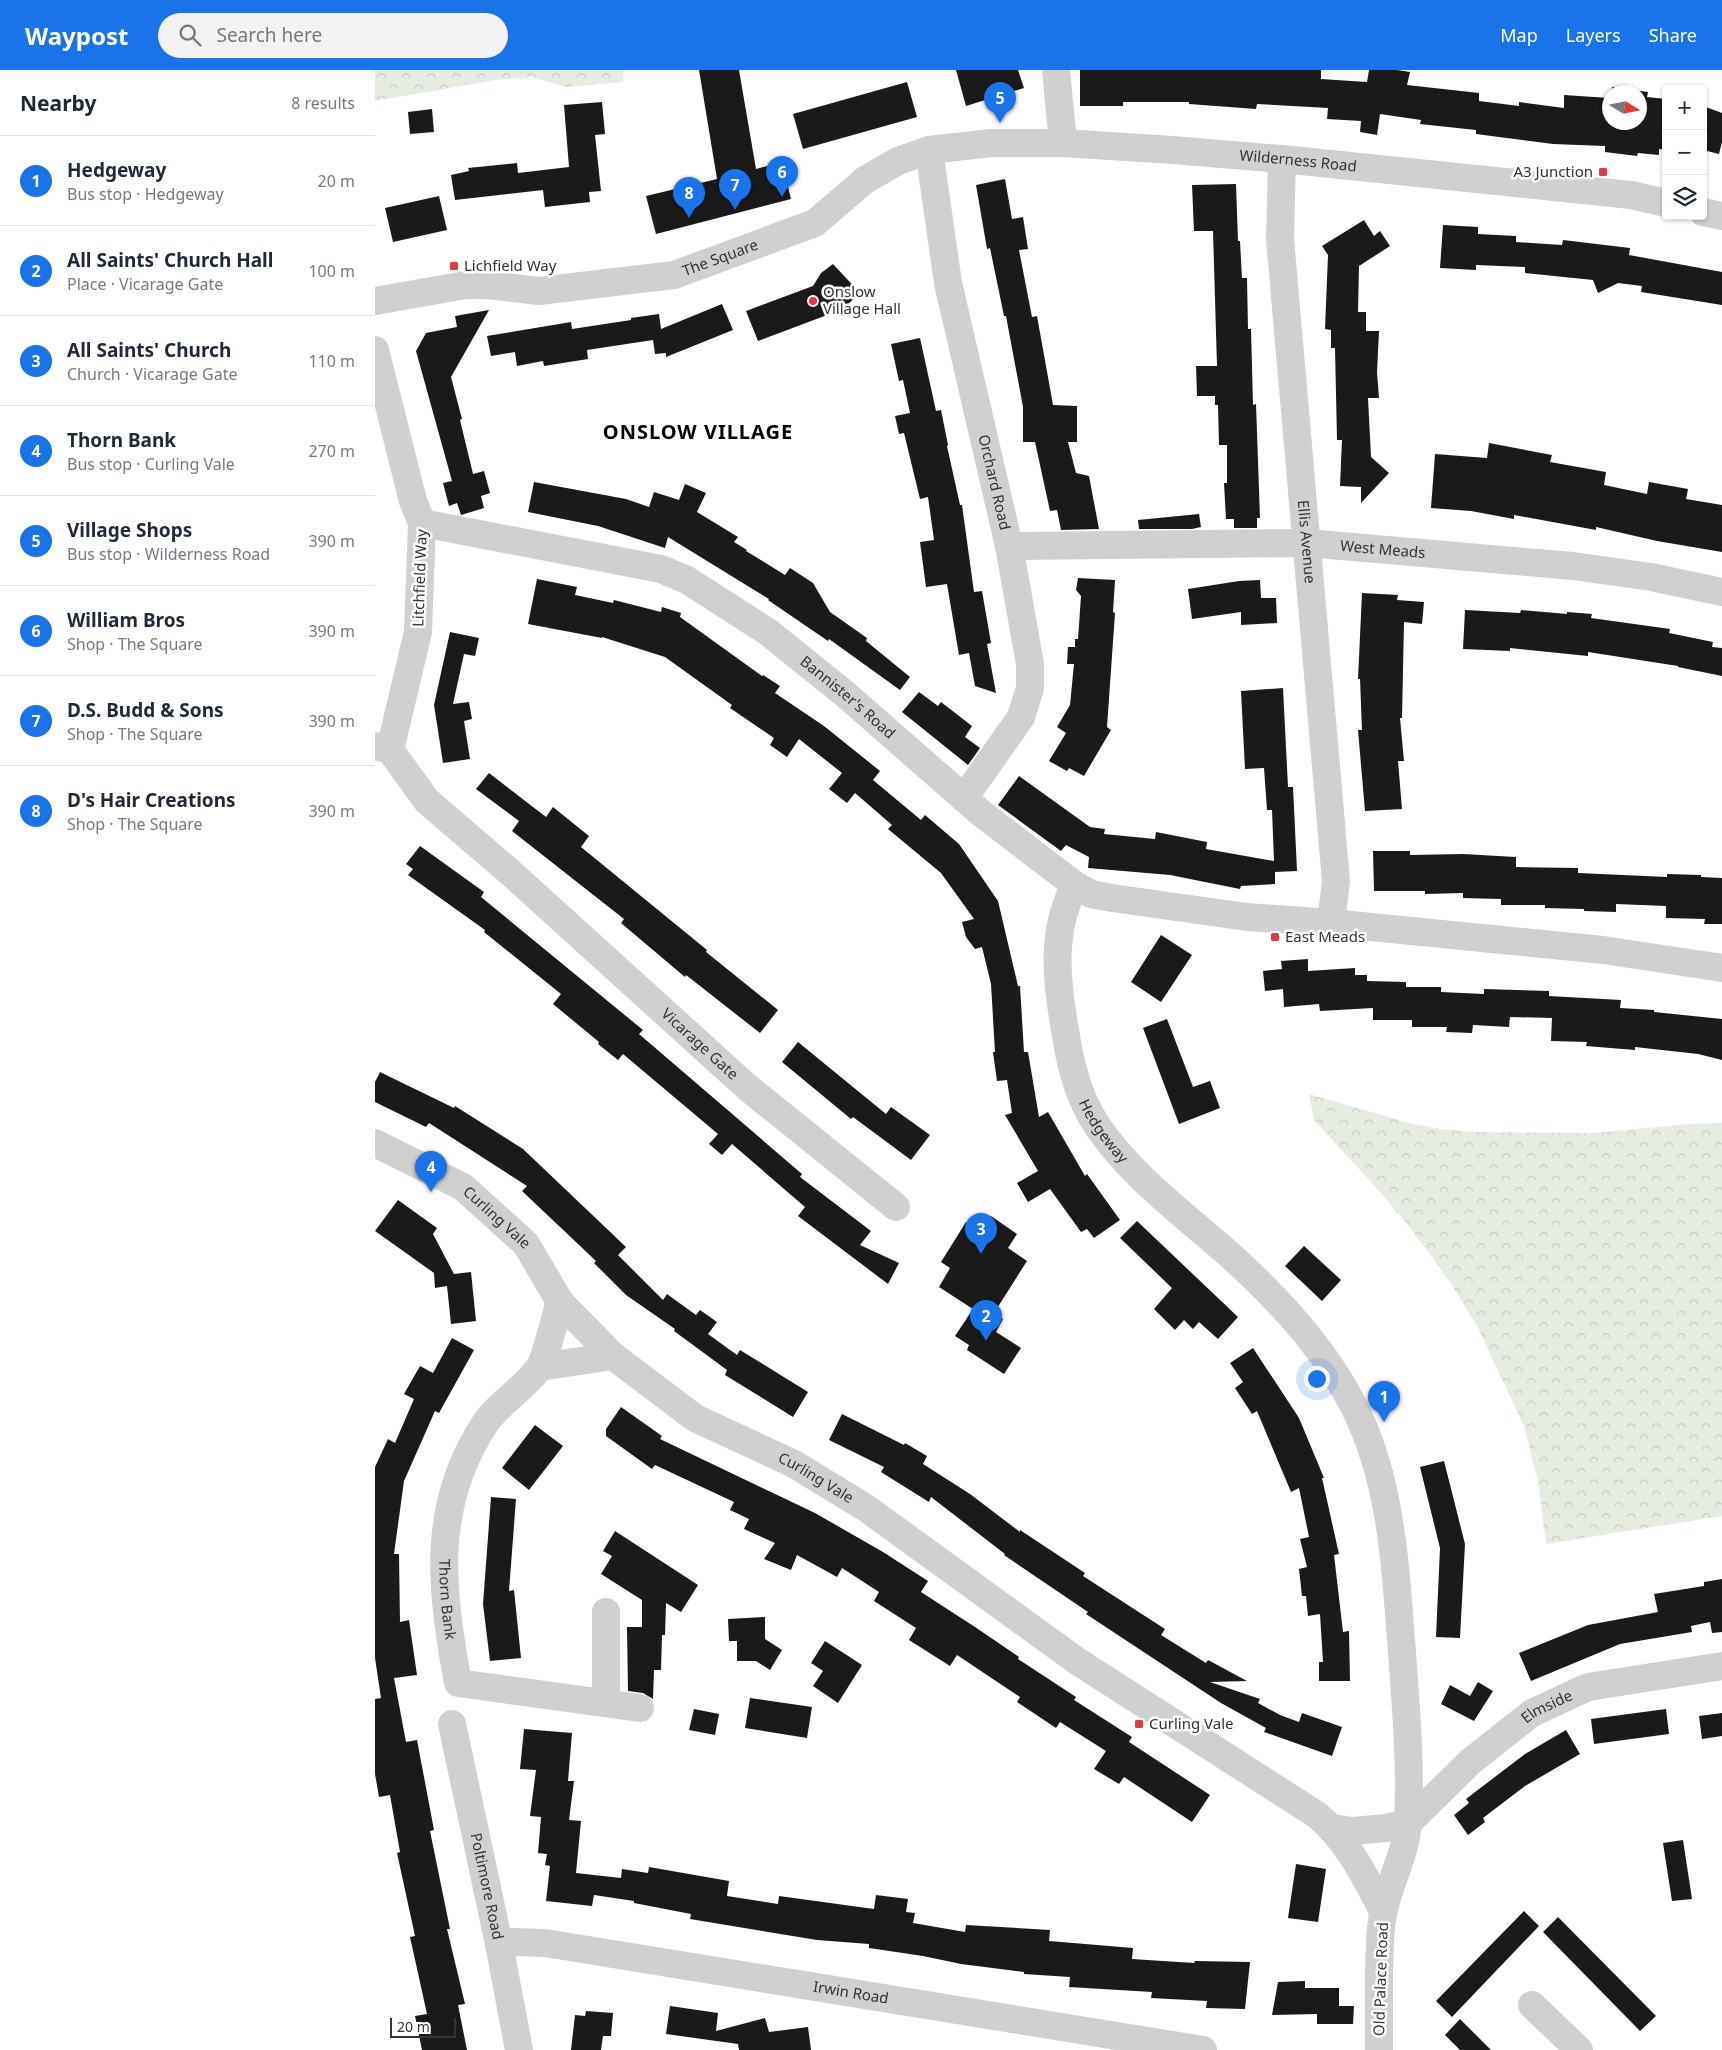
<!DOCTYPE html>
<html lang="en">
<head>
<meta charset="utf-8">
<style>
	:root { --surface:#fff; --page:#f2f2f3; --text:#1f2937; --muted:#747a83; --line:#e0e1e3; --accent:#1a73e8 }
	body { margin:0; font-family:"Noto Sans",sans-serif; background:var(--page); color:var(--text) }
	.controls { position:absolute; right:15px; top:15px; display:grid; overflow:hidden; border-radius:5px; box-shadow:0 1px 4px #0004 }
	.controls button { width:45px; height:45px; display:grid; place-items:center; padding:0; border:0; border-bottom:1px solid var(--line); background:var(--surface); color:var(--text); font:25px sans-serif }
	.compass { position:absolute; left:1227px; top:15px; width:45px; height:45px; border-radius:50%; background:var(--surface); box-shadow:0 1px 4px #0004; rotate:100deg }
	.scale { position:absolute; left:15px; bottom:12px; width:66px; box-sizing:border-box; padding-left:5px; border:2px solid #333; border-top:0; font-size:14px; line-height:18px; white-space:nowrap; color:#333; -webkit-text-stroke:4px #fff; paint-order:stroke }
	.you { position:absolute; left:941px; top:1308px; width:18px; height:18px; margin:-12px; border:4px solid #fff; border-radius:50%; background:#1a73e8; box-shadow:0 0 0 8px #1a73e833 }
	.badge { display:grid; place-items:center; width:32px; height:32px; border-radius:50%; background:var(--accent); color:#fff; font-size:16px; font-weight:700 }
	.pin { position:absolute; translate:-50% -41px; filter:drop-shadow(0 1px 2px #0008) }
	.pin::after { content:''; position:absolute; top:26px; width:18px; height:15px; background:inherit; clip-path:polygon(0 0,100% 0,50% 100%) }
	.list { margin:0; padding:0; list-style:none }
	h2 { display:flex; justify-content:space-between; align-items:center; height:65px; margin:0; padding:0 20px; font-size:21px }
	h2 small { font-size:16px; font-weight:400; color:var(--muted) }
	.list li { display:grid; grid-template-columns:32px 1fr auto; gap:15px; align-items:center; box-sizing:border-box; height:90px; padding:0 20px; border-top:1px solid var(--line) }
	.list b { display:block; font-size:19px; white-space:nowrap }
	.list p { margin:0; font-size:16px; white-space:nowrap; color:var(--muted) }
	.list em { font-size:16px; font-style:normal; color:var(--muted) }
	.icon { flex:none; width:28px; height:28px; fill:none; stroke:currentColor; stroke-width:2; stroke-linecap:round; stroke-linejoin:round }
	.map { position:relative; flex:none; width:1347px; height:1980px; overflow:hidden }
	header { display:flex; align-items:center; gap:30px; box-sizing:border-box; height:70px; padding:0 25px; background:var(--accent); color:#fff }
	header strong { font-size:24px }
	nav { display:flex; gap:28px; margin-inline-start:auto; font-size:18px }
	.search { width:350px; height:45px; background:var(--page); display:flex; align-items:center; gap:12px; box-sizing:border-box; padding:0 18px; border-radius:28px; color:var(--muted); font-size:19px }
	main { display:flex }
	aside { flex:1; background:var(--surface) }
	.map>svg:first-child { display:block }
	.forest { fill:url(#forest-crowns) }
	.building { fill:#1a1a1a }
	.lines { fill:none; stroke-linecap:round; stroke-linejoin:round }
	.minor { stroke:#d0d0d0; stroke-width:28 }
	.poi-dot { fill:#e63946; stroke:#fff; stroke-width:2 }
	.labels { text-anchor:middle; stroke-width:5; stroke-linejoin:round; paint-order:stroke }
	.street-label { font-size:15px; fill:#333; stroke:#fff }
	.poi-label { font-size:15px; fill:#333; stroke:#fff; text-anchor:start }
	.district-label { font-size:20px; font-weight:bold; letter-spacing:1px; fill:#000; stroke:#fff }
</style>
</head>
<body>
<header>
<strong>Waypost</strong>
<div class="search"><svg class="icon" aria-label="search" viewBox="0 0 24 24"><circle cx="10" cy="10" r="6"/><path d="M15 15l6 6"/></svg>Search here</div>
<nav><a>Map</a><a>Layers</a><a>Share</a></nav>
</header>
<main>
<aside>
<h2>Nearby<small>8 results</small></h2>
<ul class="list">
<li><span class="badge">1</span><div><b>Hedgeway</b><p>Bus stop · Hedgeway</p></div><em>20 m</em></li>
<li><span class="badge">2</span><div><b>All Saints' Church Hall</b><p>Place · Vicarage Gate</p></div><em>100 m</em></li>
<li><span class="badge">3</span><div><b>All Saints' Church</b><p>Church · Vicarage Gate</p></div><em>110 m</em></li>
<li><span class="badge">4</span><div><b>Thorn Bank</b><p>Bus stop · Curling Vale</p></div><em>270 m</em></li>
<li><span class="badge">5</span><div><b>Village Shops</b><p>Bus stop · Wilderness Road</p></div><em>390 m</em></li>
<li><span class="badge">6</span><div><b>William Bros</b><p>Shop · The Square</p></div><em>390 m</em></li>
<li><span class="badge">7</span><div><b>D.S. Budd &amp; Sons</b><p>Shop · The Square</p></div><em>390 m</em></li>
<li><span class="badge">8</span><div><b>D's Hair Creations</b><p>Shop · The Square</p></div><em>390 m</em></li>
</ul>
</aside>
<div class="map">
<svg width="1347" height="1980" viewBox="0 0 1347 1980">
	<defs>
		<pattern id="forest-crowns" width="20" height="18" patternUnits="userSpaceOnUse" patternTransform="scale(1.25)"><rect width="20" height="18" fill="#e6ecdf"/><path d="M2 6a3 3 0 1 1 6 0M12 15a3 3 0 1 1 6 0" fill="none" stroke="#c6cbc0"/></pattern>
	</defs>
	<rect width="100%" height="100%" fill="#fff"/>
	<path class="forest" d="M0 0H249L248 12 191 17 157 7 120 10 0 31Z
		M934 1024 1034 1053 1065 1059 1099 1062 1219 1063 1314 1054 1347 1053V1446L1171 1474 1163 1412 1149 1356 1102 1256 1075 1212 1036 1159 1007 1124 939 1050Z"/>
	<path class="building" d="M324 0H364L381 99 407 92 416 129 281 164 271 126 342 109Z
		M581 0H643L649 18 591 36Z
		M705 0H946V9L992 12 994 0H1022L1035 2 1032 15 1104 23V31L1144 36V32L1189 38V25L1234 28V52H1264V22H1237V17L1273 22 1272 27 1291 29V80L1284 79V85L1263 83 1262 86 1230 82V76L1178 74 1101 64V60L1045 54 1046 50 1005 44 1002 65 985 62 986 51 952 49 953 38 882 34 881 39 814 34V32H748V36H705Z
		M532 12 542 47 428 79 418 44Z
		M227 32 230 64 220 65 226 121 214 122 215 132 170 137 168 120 80 130 76 105 94 101 93 98 142 93 143 103 194 97 189 35Z
		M1328 36 1347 43V72L1344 84 1328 80Z
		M57 39 59 62 35 64 33 42Z
		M630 109 637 149 648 147 653 179 644 180 657 247 662 246 678 335 702 336V372H693L701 403 714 406 724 459 686 460 682 440 675 441 660 372H648V337L631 246H629L615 178 612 179 601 115Z
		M861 114 863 171H865L867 208H872L873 259H876L878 335 881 334 885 448H882V458H859V449H851L849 413H852V375H844L843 335H840V326H822L821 296H842L838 161H819L817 115Z
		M64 126 72 160 18 172 10 138Z
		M989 150 999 166 1005 161 1015 176 984 196 983 242H991V261H1004L1002 302 1004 328H993L996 387 1014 403 986 433V417L965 416 967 370H962L960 278H956V260L950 259 953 185 947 176Z
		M1068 155 1103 157V164L1141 166V172L1187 175 1188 170 1255 178 1254 185 1347 202V235L1266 222 1267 216 1243 213 1223 223 1218 210 1150 203V197L1101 195V200L1065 198Z
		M458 194 485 223 468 239 383 271 371 241 438 216 446 203Z
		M347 234 358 260 291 287V283L280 284 278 270 212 280 213 289 169 296 168 291 142 296 140 282 116 286 112 266 196 252 197 259 256 250V248L284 244 286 259Z
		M114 240 76 307 87 349 85 350 98 404 109 401 115 423 106 426 109 438 86 445 82 433 74 436 68 413 77 411 41 281 51 263 82 257 80 246Z
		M545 268 561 341 566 340 573 375 572 376 585 435H587L599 522 607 521 616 573 612 574 621 623 600 616 594 583 584 585 572 514 551 517 545 472 559 470 553 427 545 429 529 363 524 364 520 346 535 343 528 310 524 311 516 274Z
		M1114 373 1177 385 1175 392 1231 402 1229 415 1272 424 1274 412 1313 419 1311 429 1347 435V482L1282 471 1221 457V460L1139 445V449L1096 441 1056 438 1060 384 1112 388Z
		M159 412 251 429 274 437 279 422 304 430 310 414 331 423 322 442 363 467 359 472 372 480 371 481 410 505 415 498 438 513 455 542 492 568 491 571 535 607 525 620 454 569 453 571 393 530 394 529 293 467 290 478 223 456 153 442Z
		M824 444 826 457 817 459H764L763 450Z
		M703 508 740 510 738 542 740 543 732 657 736 660 709 706 694 698 692 701 674 691 691 663 682 657 695 635 699 594H692L693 577H700V569H703L706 526 701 520Z
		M162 509 202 517 200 525 238 533 239 530 286 542 287 537 306 543 305 547 387 606 388 605 405 616 400 623 449 656 505 701 498 710 546 750 550 745 584 774 623 831 643 916H645L649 982H653L664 1047 673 1042 710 1106 712 1104 745 1150 719 1168 712 1159 706 1162 675 1119 653 1132 642 1113 663 1101 630 1045 637 1043 632 1010 622 1011 618 982H620L616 914 607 877 600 879 591 867 587 852 599 849 566 803 513 759 517 755 480 723 472 733 454 719 467 703 424 669 412 687 395 675 399 668 355 638 357 635 290 587 227 567V568L153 554Z
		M885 510 886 528H901L902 553 866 555V542L817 549 813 519 864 511Z
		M987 523 1023 525 1022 530 1049 532 1047 554 1029 552 1027 648H1025L1029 691H1023L1027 739 990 741 983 660H987L985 609H983Z
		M1090 540 1145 543 1146 540 1192 544V542L1217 544 1216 548 1295 559 1294 563 1338 572 1337 577 1347 578V606L1303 597V596L1213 582V586L1135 578V581L1088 579Z
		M75 562 104 568 100 586 89 584 78 634 94 632 97 649 89 651 95 689 68 693 59 635Z
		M908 618 913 717H918L922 801 900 802V814L866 816 865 819 795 805 713 798 714 787 691 775 686 781 623 735 644 706 715 757 730 759 729 764 780 769 781 762 832 772 831 779 899 791 897 740H892L889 698 870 699 866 621Z
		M544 622 563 636 566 632 597 656 590 667 605 678 593 695 527 642Z
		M114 703 171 747 178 737 214 766 206 777 332 880 331 882 403 940 385 963 311 905 310 907 246 853 249 849 137 761 144 751 101 719Z
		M45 776 109 822 106 827 268 960 264 964 427 1104 425 1107 496 1161 485 1175 524 1193 513 1214 423 1146 430 1137 357 1074 347 1085 334 1074 343 1064 248 984 243 990 223 974 224 972 178 934 186 924 109 862 110 860 33 805 38 799 31 794Z
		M998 781H1035V785L1088 784 1141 787V797L1203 798V803L1292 807V804L1326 805V807L1347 808V854H1329L1330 849 1291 848V836L1241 834V842L1209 841V839L1170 838V835H1126V829L1088 828V823L1050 824V821H999Z
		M786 865 817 885 786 932 756 912Z
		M933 889V901L980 898V905H992V911L1031 912V917H1066V922L1109 924V919L1174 921V926L1246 930 1245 938 1279 940V942L1347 949V990L1323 984 1260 977V980L1211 976 1212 972 1176 971 1177 948 1135 947 1134 957 1098 955 1097 963 1071 962 1072 957H1037V950H998V938L945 941 944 934 909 937 908 919 890 921 888 901 907 899 906 891Z
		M792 949 818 1017 835 1011 845 1038 804 1054 768 958Z
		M423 972 511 1044 516 1037 555 1065 536 1090 478 1047 476 1049 407 992Z
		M5 1002 79 1038 80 1036 148 1079 251 1177 243 1185 288 1230 292 1224 321 1245 325 1240 342 1252 333 1264 362 1285 365 1280 433 1322 418 1347 350 1305 352 1300 299 1261 300 1259 251 1225 219 1193 221 1191 147 1121 152 1116 54 1053 51 1057 0 1032V1012Z
		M23 1130 62 1158 58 1164 79 1204 96 1202 101 1251 76 1254 72 1216 60 1218 59 1203 0 1161Z
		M616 1146 642 1164 633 1178 652 1191 619 1243 628 1249 621 1262 646 1278 629 1304 592 1280 594 1275 580 1266 598 1239 564 1217 575 1198 566 1192 591 1152 599 1158Z
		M762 1151 863 1247 843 1269 824 1252 818 1259 809 1250 800 1260 779 1239 797 1218 745 1168Z
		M929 1176 966 1210 947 1231 910 1196Z
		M77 1268 99 1280 64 1343 60 1341 29 1411 19 1484H24L25 1552 34 1550 42 1605 19 1608 31 1672 42 1670 59 1760 55 1761 75 1859H72L90 1934 83 1935 92 1980H47L40 1946 52 1944 35 1867 40 1866 22 1783 25 1782 15 1725 4 1727 0 1704V1629L6 1628 0 1588V1397L13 1369 20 1373 39 1329 29 1324 45 1296 58 1303Z
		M878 1278 924 1348 949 1408H947L964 1484 959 1485 968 1562 974 1561 975 1611H944V1592H948L945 1544 933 1546 931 1526H927L924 1499 932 1497 925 1469 934 1467 924 1418 916 1422 882 1341 877 1344 860 1318 868 1312 855 1293Z
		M246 1337 287 1366 285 1369 440 1443 508 1482 553 1511 546 1522 600 1557 644 1587 643 1589 701 1627 699 1630 757 1667 754 1672 835 1725 817 1752 749 1707 744 1714 719 1699 731 1681 685 1652 681 1658 642 1632 645 1627 582 1585 575 1596 534 1570 541 1558 499 1531 504 1522 467 1498 462 1507 422 1485 416 1500 389 1489 400 1473 369 1459 374 1449 355 1440 359 1432 280 1395 277 1399 231 1366V1359Z
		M467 1344 529 1375 530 1373 552 1386 548 1394 595 1424 645 1462V1460L710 1503 708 1506 790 1559 786 1565 831 1593 833 1590 872 1611 835 1612 885 1629 883 1633 905 1645 924 1652 927 1643 967 1657 957 1686 889 1662 891 1658 846 1633 711 1544 713 1542 629 1485 630 1484 556 1427 554 1432 506 1402 509 1397 454 1370Z
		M160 1355 188 1376 154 1420 127 1398Z
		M1069 1391 1090 1474 1085 1568 1061 1567 1065 1478 1045 1397Z
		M116 1427 141 1429 134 1521 139 1520 146 1588 115 1591 108 1534Z
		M240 1461 323 1515 306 1542 291 1533 290 1565H287L286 1600H279L278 1629 268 1623 253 1621 252 1557H267V1530L226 1504 237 1486 228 1481Z
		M1347 1509V1562L1337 1563 1335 1552 1316 1556 1317 1562 1245 1574 1156 1611 1144 1583 1213 1555 1283 1542 1279 1524 1329 1516V1512Z
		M390 1547V1569L407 1580 395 1600 381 1591H362V1571H354L353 1549Z
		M450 1571 487 1595 463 1633 438 1616 448 1601 436 1593Z
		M1103 1612 1118 1621 1099 1651 1066 1634 1075 1615 1095 1626Z
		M375 1628 437 1637 432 1668 370 1658Z
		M319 1639 344 1644 340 1665 314 1660Z
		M1291 1639 1294 1664 1219 1674 1216 1649Z
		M1347 1643V1666L1327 1669 1324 1646Z
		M149 1659 197 1663 193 1711H199L194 1750 206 1751 201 1803 246 1808 247 1799 273 1803 274 1797 354 1811 352 1826 403 1834 404 1826 499 1839 501 1825 533 1829 531 1842 540 1843 538 1853 590 1862 591 1855 675 1860 674 1871 758 1878 757 1889 819 1893 820 1891 875 1892 870 1939 831 1938 832 1931 776 1928 777 1922 694 1917 695 1907 649 1904V1902L586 1894 548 1886 494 1878V1874L442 1870 315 1849 316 1844 259 1833V1831L219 1825 217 1836 171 1831 175 1796 170 1795 172 1784 163 1783 166 1747 155 1746 161 1700 145 1699Z
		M1191 1660 1205 1684 1150 1716 1108 1748 1110 1752 1093 1765 1079 1745 1094 1733 1091 1729 1150 1684Z
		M1308 1770 1317 1829 1297 1831 1288 1773Z
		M921 1794 951 1799 943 1852 913 1848Z
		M1149 1841 1164 1856 1077 1947 1061 1931Z
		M1183 1847 1281 1946 1265 1961 1168 1862Z
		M930 1911V1918H964V1936H979L978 1954H942V1944L897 1945 903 1912Z
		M295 1936 343 1943 341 1961 390 1948 394 1962 433 1957 436 1980H364L363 1974 291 1964Z
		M211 1941 238 1943 236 1966H228L226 1980H196L200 1945 210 1946Z
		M1085 1949 1116 1980H1085L1070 1965Z"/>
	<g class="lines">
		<g class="minor">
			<path d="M681 0 688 73"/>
			<path id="s1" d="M554 80 573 213 634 476 655 594V618L646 647 589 728"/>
			<path id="s2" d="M907 89 905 169 961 811 956 853"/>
			<path d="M1328 142 1347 146"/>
			<path id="s3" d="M0 231 91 215H112L164 221 299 205 440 153 490 110 523 91 554 80 616 73H688L798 80 907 89 1256 125 1291 133"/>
			<path d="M0 280 38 431 47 453 43 562 15 680"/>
			<path id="s4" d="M47 453 286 499 312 510 393 562 470 624 606 743 700 815 716 824 737 828 872 847 956 853 1228 880 1347 898"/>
			<path id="s5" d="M634 476 932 473 1198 496 1276 507 1347 522"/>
			<path id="s6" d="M0 676 15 680 52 731 136 803 372 1017 521 1137"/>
			<path id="s7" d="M700 815C680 853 680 892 686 934 692 976 698 1021 723 1057 758 1108 811 1146 857 1187 899 1225 942 1271 970 1320 1017 1399 1020 1494 1027 1583 1031 1639 1036 1695 1033 1751 1031 1785 1014 1812 1008 1844 1004 1863 1005 1883 1004 1902 1004 1928 1004 1954 1004 1980"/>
			<path id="s8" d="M0 1073 88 1117 151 1174 185 1232 238 1286 320 1348 419 1394 491 1438 702 1591 942 1745C972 1770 990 1806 1008 1841"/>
			<path id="s9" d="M185 1232C180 1246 171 1288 164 1298 150 1318 125 1332 111 1352 55 1436 66 1519 83 1613L265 1638"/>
			<path d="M165 1297 238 1286"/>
			<path d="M231 1542V1633"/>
			<path id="s10" d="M77 1654 124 1874 144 1980"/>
			<path id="s11" d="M957 1758 978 1761 1011 1758 1033 1753 1095 1692 1157 1643 1213 1617 1347 1596"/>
			<path id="s12" d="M124 1874 139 1872 170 1873 828 1980"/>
			<path d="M1157 1935 1204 1980"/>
		</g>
	</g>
	<g class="poi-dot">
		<rect x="1223" y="97" width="10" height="10" rx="2.5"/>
		<rect x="74" y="191" width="10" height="10" rx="2.5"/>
		<circle cx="438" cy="231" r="5"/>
		<rect x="895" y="862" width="10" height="10" rx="2.5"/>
		<rect x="759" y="1649" width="10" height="10" rx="2.5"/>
	</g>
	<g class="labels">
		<g class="street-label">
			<text dy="5" stroke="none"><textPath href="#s3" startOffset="959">Wilderness Road</textPath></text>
			<text dy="5" stroke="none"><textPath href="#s3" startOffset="351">The Square</textPath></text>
			<text dy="5" stroke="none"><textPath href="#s1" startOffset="339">Orchard Road</textPath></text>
			<text dy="5" stroke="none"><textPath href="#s2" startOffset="384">Ellis Avenue</textPath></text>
			<text dy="5" stroke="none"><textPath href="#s5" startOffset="374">West Meads</textPath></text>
			<text transform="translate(45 508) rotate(-88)" y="5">Litchfield Way</text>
			<text dy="5" stroke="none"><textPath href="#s4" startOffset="471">Bannister's Road</textPath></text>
			<text dy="5" stroke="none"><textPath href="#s6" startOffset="444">Vicarage Gate</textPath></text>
			<text dy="5" stroke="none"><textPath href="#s7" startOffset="258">Hedgeway</textPath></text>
			<text dy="5" stroke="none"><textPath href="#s8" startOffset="144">Curling Vale</textPath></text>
			<text dy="5" stroke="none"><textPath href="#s8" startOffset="564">Curling Vale</textPath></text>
			<text dy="5" stroke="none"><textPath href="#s9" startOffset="331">Thorn Bank</textPath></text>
			<text dy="5" stroke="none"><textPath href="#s11" startOffset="259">Elmside</textPath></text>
			<text dy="5" stroke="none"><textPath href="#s10" startOffset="166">Poltimore Road</textPath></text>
			<text transform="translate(1006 1909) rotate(-88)" y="5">Old Palace Road</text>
			<text dy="5" stroke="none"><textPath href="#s12" startOffset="356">Irwin Road</textPath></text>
		</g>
		<g class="poi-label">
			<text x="1218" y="107" text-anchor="end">A3 Junction</text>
			<text x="89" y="201">Lichfield Way</text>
			<text x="448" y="227">Onslow<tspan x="448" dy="17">Village Hall</tspan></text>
			<text x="910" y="872">East Meads</text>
			<text x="774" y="1659">Curling Vale</text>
		</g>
		<g class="district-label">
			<text x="323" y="369">ONSLOW VILLAGE</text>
		</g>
	</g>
</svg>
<div class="controls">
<button>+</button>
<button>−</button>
<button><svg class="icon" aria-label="layers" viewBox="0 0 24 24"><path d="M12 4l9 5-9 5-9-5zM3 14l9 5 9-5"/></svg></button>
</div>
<svg class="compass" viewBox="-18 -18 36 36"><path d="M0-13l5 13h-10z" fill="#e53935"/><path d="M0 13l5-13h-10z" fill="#747a83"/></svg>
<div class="scale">20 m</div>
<div class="you"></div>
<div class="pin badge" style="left:1009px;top:1352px">1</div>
<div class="pin badge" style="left:611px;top:1271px">2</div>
<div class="pin badge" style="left:606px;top:1184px">3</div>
<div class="pin badge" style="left:56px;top:1122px">4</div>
<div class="pin badge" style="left:625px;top:53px">5</div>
<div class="pin badge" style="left:407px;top:127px">6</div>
<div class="pin badge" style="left:360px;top:140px">7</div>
<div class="pin badge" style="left:314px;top:148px">8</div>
</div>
</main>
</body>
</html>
